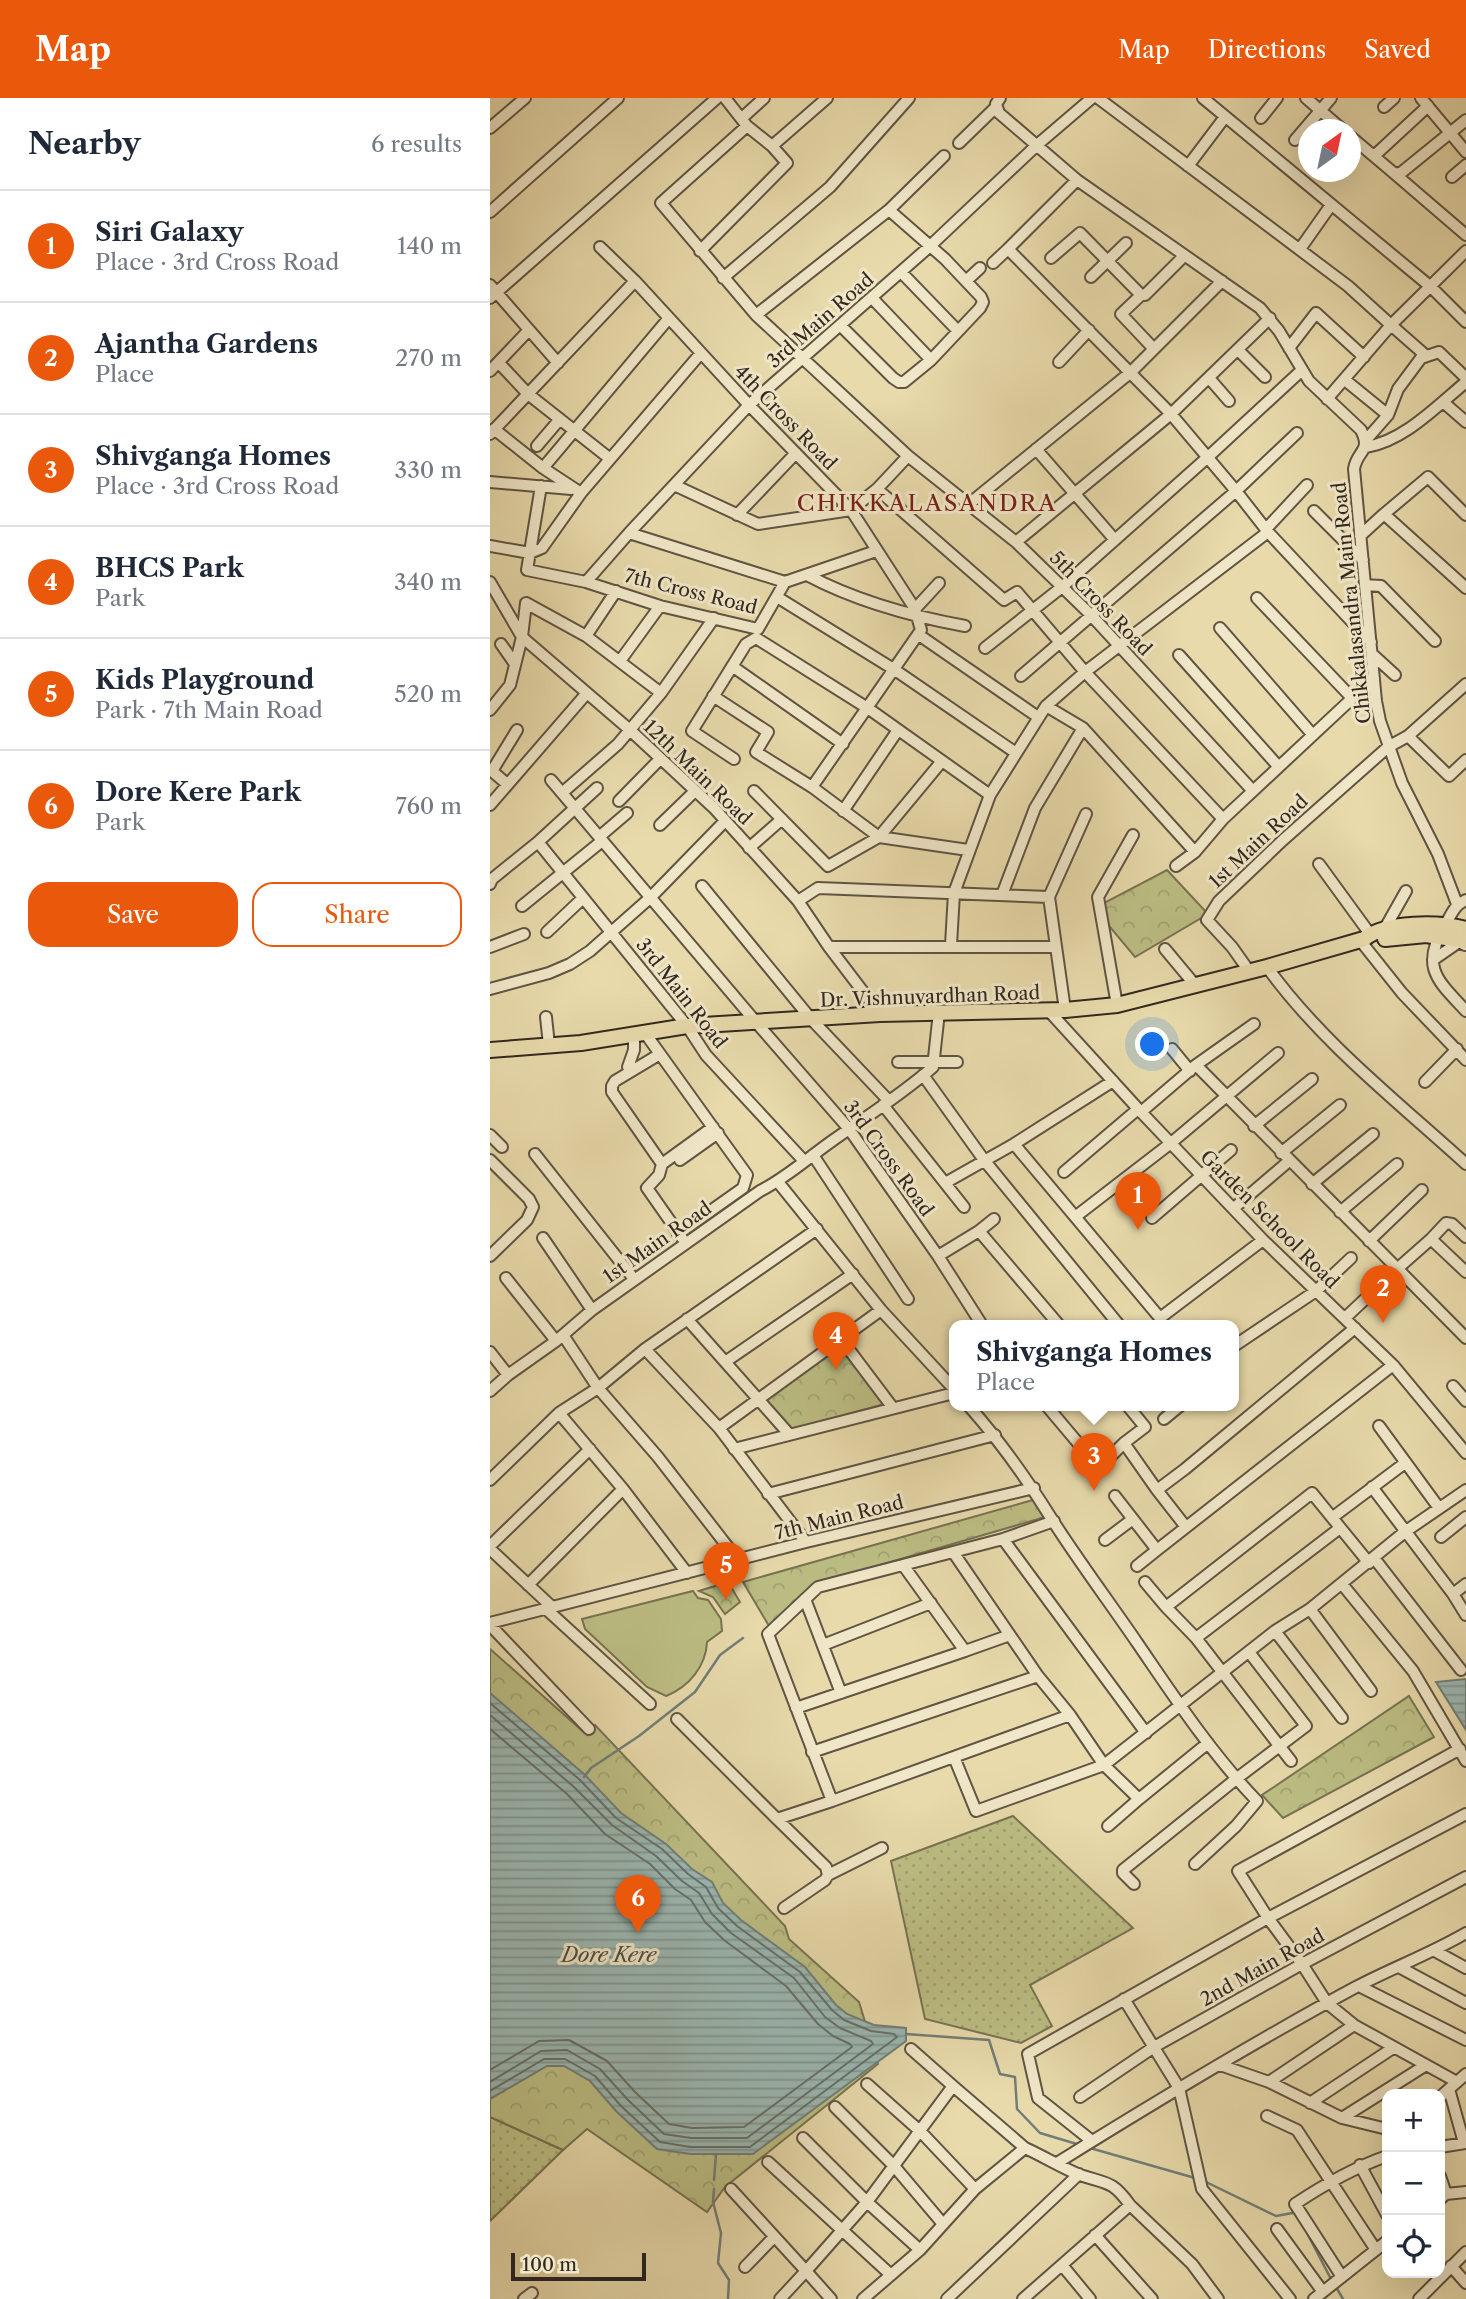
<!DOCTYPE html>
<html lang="en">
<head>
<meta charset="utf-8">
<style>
	:root { --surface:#fff; --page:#f2f2f3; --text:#1f2937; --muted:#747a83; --line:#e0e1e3; --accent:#ea580c }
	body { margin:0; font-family:"Libre Caslon Text",serif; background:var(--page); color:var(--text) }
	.controls { position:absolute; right:21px; bottom:21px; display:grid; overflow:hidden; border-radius:14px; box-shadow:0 7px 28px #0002 }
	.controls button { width:63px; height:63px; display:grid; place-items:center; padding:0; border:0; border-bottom:2px solid var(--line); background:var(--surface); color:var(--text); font:35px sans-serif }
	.compass { position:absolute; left:808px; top:21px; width:63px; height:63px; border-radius:50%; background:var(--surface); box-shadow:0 7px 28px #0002; rotate:33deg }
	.scale { position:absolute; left:21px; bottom:18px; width:135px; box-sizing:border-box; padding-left:7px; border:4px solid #322820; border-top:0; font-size:19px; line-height:24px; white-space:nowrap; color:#322820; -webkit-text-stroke:5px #f0e7c8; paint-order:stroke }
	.you { position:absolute; left:663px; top:947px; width:24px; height:24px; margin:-18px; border:5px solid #fff; border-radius:50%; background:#1a73e8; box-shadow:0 0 0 10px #1a73e833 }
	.badge { display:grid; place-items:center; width:46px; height:46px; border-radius:50%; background:var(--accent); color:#fff; font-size:23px; font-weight:700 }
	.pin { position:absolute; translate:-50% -58px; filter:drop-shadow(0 2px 4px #0008) }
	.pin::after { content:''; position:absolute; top:37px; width:24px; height:21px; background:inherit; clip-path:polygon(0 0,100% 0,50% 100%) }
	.popup { position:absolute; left:459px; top:1222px; width:290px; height:91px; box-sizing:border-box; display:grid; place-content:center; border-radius:14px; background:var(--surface); filter:drop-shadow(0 2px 5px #0005); font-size:23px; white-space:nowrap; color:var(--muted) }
	.popup b { font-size:26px; color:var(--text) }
	.popup::after { content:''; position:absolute; left:50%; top:100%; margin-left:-14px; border:14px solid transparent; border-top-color:var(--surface) }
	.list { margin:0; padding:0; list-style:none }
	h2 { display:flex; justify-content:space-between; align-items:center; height:91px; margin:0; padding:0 28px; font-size:30px }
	h2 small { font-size:23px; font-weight:400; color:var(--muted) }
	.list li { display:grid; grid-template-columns:46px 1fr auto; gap:21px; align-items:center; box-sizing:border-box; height:112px; padding:0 28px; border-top:2px solid var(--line) }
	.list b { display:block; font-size:26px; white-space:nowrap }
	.list p { margin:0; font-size:23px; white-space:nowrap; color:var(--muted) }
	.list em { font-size:23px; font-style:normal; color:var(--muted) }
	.actions { display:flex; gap:14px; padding:21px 28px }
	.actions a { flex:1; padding:16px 0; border:2px solid var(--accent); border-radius:21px; text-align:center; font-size:24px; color:var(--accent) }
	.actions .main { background:var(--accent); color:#fff }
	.icon { flex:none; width:38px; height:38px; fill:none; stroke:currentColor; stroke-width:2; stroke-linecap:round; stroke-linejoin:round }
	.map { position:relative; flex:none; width:976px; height:2201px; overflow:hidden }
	header { display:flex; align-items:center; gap:42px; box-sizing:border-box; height:98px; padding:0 35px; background:var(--accent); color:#fff }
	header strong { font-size:33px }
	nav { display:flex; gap:38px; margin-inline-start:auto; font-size:24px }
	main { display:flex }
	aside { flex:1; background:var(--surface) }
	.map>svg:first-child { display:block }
	.grass { fill:url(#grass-dots); stroke:#777352; stroke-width:2 }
	.park { fill:url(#park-crowns); stroke:#777352; stroke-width:2 }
	.pitch { fill:#bcbe84; stroke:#777352; stroke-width:2 }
	.water { fill:url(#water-rules); stroke:#717e78; stroke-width:2 }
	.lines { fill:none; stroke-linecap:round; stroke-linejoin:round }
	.shore { stroke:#66706a; stroke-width:2 }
	.stream { stroke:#717e78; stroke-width:2.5 }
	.minor-casing { stroke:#605443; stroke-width:14 }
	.major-casing { stroke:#322820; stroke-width:18 }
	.minor { stroke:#f0e7c8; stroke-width:10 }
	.major { stroke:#e8daab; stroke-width:14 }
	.labels { text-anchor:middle; stroke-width:6; stroke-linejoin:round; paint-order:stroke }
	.street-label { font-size:19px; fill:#322820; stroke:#f0e7c8 }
	.water-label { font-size:21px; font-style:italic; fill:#4c4c45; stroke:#f0e7c8 }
	.quarter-label { font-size:23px; letter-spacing:2px; fill:#7a1f14; stroke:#f0e7c8 }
</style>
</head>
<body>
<header>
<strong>Map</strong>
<nav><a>Map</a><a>Directions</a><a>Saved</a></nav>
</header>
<main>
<aside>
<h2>Nearby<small>6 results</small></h2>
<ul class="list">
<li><span class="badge">1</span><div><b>Siri Galaxy</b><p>Place · 3rd Cross Road</p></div><em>140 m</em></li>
<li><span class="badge">2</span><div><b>Ajantha Gardens</b><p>Place</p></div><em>270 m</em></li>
<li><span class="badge">3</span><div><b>Shivganga Homes</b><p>Place · 3rd Cross Road</p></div><em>330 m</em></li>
<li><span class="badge">4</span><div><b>BHCS Park</b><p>Park</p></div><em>340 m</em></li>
<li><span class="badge">5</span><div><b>Kids Playground</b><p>Park · 7th Main Road</p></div><em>520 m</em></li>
<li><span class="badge">6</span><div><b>Dore Kere Park</b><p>Park</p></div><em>760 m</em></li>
</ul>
<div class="actions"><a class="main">Save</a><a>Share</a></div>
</aside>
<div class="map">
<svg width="976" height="2201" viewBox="0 0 976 2201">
	<defs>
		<pattern id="grass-dots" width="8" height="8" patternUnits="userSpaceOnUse" patternTransform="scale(1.75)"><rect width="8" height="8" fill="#bcbe84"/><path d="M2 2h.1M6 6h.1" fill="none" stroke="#a2a372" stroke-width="1.8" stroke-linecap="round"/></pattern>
		<pattern id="park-crowns" width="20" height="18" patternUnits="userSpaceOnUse" patternTransform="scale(1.75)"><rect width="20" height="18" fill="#bcbe84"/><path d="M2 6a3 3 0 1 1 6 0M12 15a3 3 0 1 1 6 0" fill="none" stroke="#a2a372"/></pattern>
		<pattern id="water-rules" width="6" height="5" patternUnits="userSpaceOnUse" patternTransform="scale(1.75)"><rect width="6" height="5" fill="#9bb8b3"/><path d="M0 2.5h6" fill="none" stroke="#7f9691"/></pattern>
	</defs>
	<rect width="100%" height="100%" fill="#e8daab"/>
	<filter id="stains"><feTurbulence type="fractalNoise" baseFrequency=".00286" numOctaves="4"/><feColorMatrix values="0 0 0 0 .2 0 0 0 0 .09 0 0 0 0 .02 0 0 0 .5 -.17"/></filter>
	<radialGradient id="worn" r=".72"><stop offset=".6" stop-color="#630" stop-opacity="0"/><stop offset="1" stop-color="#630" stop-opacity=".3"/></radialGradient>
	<path class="grass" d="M523 1718 643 1830 540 1887 562 1928 531 1945 435 1921 401 1763Z
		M0 2019 73 2052 0 2123Z"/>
	<path class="park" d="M677 772 718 816 645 859 614 822V805Z
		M356 1243 402 1304 300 1332 273 1302Z
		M543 1402 555 1419 325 1486 279 1528 253 1484Z
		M238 1484 250 1504 235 1516 223 1499 209 1493Z
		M0 1551 97 1637 105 1627 295 1828 299 1841 369 1904 388 1966 235 2089 217 2114 97 2031 73 2052 0 2019Z
		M919 1598 944 1639 793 1720 772 1697Z"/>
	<path class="pitch" d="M203 1493 208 1500 218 1502 231 1521 232 1533 217 1544C216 1568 199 1589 176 1598L157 1589 95 1531 92 1521Z"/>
	<path class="water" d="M976 1581V1632L946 1584Z
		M0 1595 95 1677 131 1715 176 1746 202 1771 222 1784 233 1805 251 1822 315 1869 346 1907 357 1916 384 1927 416 1930V1943L263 2056H200L167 2051 126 2013 100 1983 74 1968H57L0 2001Z"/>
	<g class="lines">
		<path class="shore" d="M0 1605 90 1682 126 1720 172 1751 198 1776 216 1789 228 1810 247 1828 310 1874 342 1912 354 1922 381 1933 404 1936 407 1939 260 2049H200L170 2044 131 2008 105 1978 75 1961H54L0 1993
			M0 1617 84 1689 122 1727 166 1758 192 1783 209 1795 222 1816 241 1835 304 1880 335 1919 350 1930 381 1943 383 1946 257 2040H201L174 2036 138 2002 110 1971 77 1952 51 1953 0 1984
			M0 1631 77 1696 115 1736 160 1766 185 1791 201 1802 215 1824 234 1842 296 1888 328 1926 343 1938 360 1946 362 1949 254 2029 202 2030 179 2026 145 1994 117 1963 79 1942 49 1943 0 1972"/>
		<path class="stream" d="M94 1679 101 1670 149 1638 205 1594 230 1557 253 1540
			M416 1936 499 1942 510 1976 525 1979 527 2011 550 2035 590 2047
			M600 2050 705 2080
			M224 2082 226 2056
			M714 2083 786 2118 808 2114
			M224 2091 223 2104 231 2135 228 2165 239 2182 238 2201
			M816 2133 842 2183
			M846 2189 853 2201"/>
		<g class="minor-casing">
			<path id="minor" d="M510 0 506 6 509 15 587 82 770 210 789 233 819 283 871 332C882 354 867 352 864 371L886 603 890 623 912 685 948 756 967 806
				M608 0 858 188 901 227 837 301
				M713 0 941 189 976 224
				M816 0 853 32
				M931 0 976 54
				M894 9 904 0
				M252 20 274 0
				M771 20 787 0
				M257 28 171 105 266 217 418 358 526 444 601 517 763 693
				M0 30 35 0
				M860 38 905 76 912 74 976 22
				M805 42 841 0
				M469 45 506 9
				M282 48 337 0
				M884 58 938 8
				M698 68 735 19
				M905 76 976 137
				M962 79 976 67
				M399 112 454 58
				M0 114 128 0
				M110 149 145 183 259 307 361 412 425 511 431 532 322 689
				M810 151 841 107
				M210 153 297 65 282 48 257 28 235 0
				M561 160 590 135 651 197
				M503 165 518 151
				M411 174 468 233
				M601 179 636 145
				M233 180 340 89 419 0
				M476 183 490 170
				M0 187 68 265
				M0 200 227 0
				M382 200 441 262
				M266 217 399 112 455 161 491 199 493 204 490 210 441 262 414 284H409L403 280 350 227
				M799 250 826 215 874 259
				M664 251 631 216 651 197H655L694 158
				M748 252 775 279
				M931 260 949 254 976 280
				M569 264 599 232
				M9 265 38 296 119 360
				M0 273 39 232
				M719 280 739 303
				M855 282 898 317
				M953 304 976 324
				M4 331 53 370 91 395
				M0 336 145 183
				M876 342 898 317 908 291 934 256 901 227 976 153
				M47 348 70 321
				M876 349C914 343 947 308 976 284
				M546 351 625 442
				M53 370 179 220
				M0 384 81 391
				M184 387 268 426 361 412 387 391 418 358
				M51 388 37 472 96 484 170 508 268 531 295 484 386 453
				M387 391 514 502 527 494 595 574 733 721
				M479 406 641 274 732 183
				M824 413 873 462
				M894 416 938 379 976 417
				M247 417 306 355
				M776 431 817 387
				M778 434 881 544
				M139 435 295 484
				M870 438 894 416 976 490
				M526 444 681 316 780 220
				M0 448 40 455 52 450 91 395 211 255
				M317 477C366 503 420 518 475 528
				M0 484 32 539 36 505 96 538 171 595
				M96 484 139 435 259 307 439 149 547 47 602 0
				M875 487 891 488 945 543
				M287 499 405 572 526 655
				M767 500 862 600
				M425 511 449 485
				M730 530 822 636
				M429 537 548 619
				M96 538 126 493
				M11 546 25 566
				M495 550 572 489 718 359 812 272
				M882 556 905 577
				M689 557 788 668
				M130 563 170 508
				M242 568 353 646
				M531 578 746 393 807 335
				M223 598 278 634 266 654 322 689 389 739 478 752
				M556 608 593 630 705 754 733 721 884 580
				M0 612 20 587 32 539 140 632 224 710 308 803 339 849 390 916
				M918 638 959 678 976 662
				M244 661 202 633 256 546 266 540 379 611 500 697
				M61 682 265 923 359 1031 448 1158 492 1227
				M17 686 2 673 27 632
				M264 693 338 768 389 739 452 663
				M72 695 128 646 171 595 224 520
				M129 703 170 661
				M0 707 97 595
				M353 713 408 632
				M170 727 205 693
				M109 739 137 715
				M48 744 197 928 216 957 314 1063
				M259 750 292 721
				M829 766 880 836
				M686 768 705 754
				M0 786 2 781 48 744 107 690
				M212 788 321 921 399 1003
				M512 797 545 710 593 630
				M976 802C964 807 962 816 955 827 930 869 947 882 976 913
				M308 803 328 790 559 799
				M32 808 112 743
				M894 832 916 793
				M57 834 93 800
				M869 841 912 895 976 962
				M461 847 464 795 500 697 556 608 595 574 778 434 746 393 681 316 518 151 587 82
				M0 849 34 836
				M339 849H566
				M675 851 705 887
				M943 862 969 844 975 847
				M777 869C831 944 908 1004 976 1066
				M759 873 742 849 717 822 729 803 793 742 898 649 918 638 976 586
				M0 891 59 875 80 866 100 853 161 799 235 723
				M627 907 608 799 643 737
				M558 912 651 1014 773 1142 903 1267 976 1355
				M575 912 559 799 596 716
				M56 919 59 947
				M155 935 257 1077 253 1090 188 1136
				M682 951 700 973
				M170 956 125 983 122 988V994L172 1066
				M408 964H467
				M706 967 976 1240
				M138 969 144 952V937
				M433 977 494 1062 629 1227
				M935 984 967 951
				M393 1007 474 1109
				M651 1014 706 967 764 926
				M764 1028 822 981
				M0 1037 12 1049
				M524 1046 670 1220 773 1142
				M791 1055 850 1007
				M45 1056 144 1181
				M323 1057 418 1201
				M0 1062 39 1101 43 1109 37 1122 0 1158
				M190 1062 228 1035
				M574 1074 648 1011
				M288 1084 391 1212 464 1291
				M455 1085 524 1046 623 983
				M822 1086 883 1036
				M744 1110 799 1063
				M850 1114 907 1066
				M585 1119 681 1045 788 955
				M662 1120 741 1052
				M489 1133 504 1121
				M53 1140 102 1212
				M192 1140 157 1090 169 1077 172 1066 223 1029
				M941 1141 976 1174
				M879 1143 932 1092
				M448 1158 489 1133 569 1227
				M907 1171 941 1141 956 1125 962 1126 976 1139
				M16 1180 66 1243
				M855 1220 892 1185
				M197 1221 299 1336
				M73 1237 108 1290 168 1359 248 1462
				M351 1241 403 1310
				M744 1248 826 1193 861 1160
				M0 1254 18 1277
				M235 1264 363 1176
				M963 1288 976 1303
				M0 1293 18 1277 66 1243 102 1212 270 1093C296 1080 318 1060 342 1043 376 1019 411 997 443 969L449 914
				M478 1307C511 1344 537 1381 563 1423 590 1465 620 1505 648 1546 685 1600 721 1655 767 1703L746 1728 705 1766
				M556 1307 609 1370 634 1345 655 1329 637 1307
				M69 1315 133 1391 197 1475
				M674 1321 691 1307
				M889 1328 949 1410
				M229 1330 391 1212
				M634 1345 667 1392 695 1371 865 1230
				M244 1351 464 1295
				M0 1382 69 1315 108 1290 155 1251
				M882 1389 963 1496 976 1517
				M667 1392 696 1429
				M278 1396 505 1337
				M625 1398 667 1452 903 1267
				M843 1419 915 1365
				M564 1423 513 1441 328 1489 278 1536 342 1703 580 1617 614 1667 785 1533 820 1511 916 1433 976 1392
				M951 1439 976 1419
				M513 1441 656 1635
				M615 1442 643 1421
				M316 1444 229 1330 155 1251 327 1131
				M0 1448 100 1351
				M0 1451 61 1508
				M463 1454 548 1578 580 1617
				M884 1460 971 1572
				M647 1468 667 1452
				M655 1484 676 1509
				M852 1486 923 1573 976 1663
				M38 1487 133 1391
				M963 1496 976 1486
				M315 1501 351 1595
				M55 1510 160 1606
				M820 1511 881 1593
				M0 1525 316 1444 544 1390
				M0 1527 99 1631
				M785 1533 852 1620
				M706 1540 850 1430
				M333 1547 441 1505
				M475 1553 520 1537
				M306 1610 475 1553 413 1467
				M187 1621 287 1721 342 1703
				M322 1654 548 1578
				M464 1659 486 1713 614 1667 649 1701 718 1645
				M801 1663 706 1540 676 1509 822 1395 879 1465
				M287 1721 336 1769 338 1777 335 1782 294 1810
				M618 1728 649 1701
				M338 1777 392 1750
				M644 1786 633 1775V1772L746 1681 816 1628 759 1554
				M945 1853 976 1870
				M909 1869 976 1905
				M869 1888 976 1942
				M634 1901 689 1990 712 2091 800 2201
				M421 1951 463 1988
				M730 1967 779 1984 852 2020 897 2031
				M779 1984 864 1927
				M967 1984 864 1927 837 1905 812 1866 778 1820 748 1773 970 1651
				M377 1986 431 2034 485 2091
				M959 1991 974 2045
				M590 1999 664 1949 812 1866 976 1779
				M950 1999 976 1976
				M820 2005 903 1950
				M345 2009 404 2068 453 2126
				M777 2018 807 2032 886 2152
				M852 2020 936 1967
				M602 2043 548 2000 538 1956 778 1820 976 1716
				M950 2049 976 2045
				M535 2050C553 2058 572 2070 590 2077 617 2086 622 2082 640 2107
				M278 2064 401 2177
				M567 2065C665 2004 764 1944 866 1889 902 1870 940 1856 976 1835
				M870 2067 897 2117
				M950 2078 956 2096
				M241 2091 316 2173 377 2104 313 2040
				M950 2101 956 2096 976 2094
				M787 2131 833 2194
				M605 2137 662 2201
				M572 2167 600 2201
				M961 2168 976 2185
				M255 2169 284 2139
				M852 2179 805 2106C835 2086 863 2070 897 2058
				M34 2201 42 2195
				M290 2201 316 2173 341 2201
				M373 2201 430 2152 485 2091 535 2050 463 1988 377 2104 430 2152
				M457 2201 589 2076
				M533 2201 640 2107 702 2166 728 2201
				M824 2201 897 2143
				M929 2201 976 2154"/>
		</g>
		<g class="major-casing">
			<path id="major" d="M895 841 936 837 976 843
				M0 952 91 945 197 928 390 916 575 912 627 907 777 869 874 841C896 823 950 824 976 831"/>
		</g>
		<use href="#minor" class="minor"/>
		<use href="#major" class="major"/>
	</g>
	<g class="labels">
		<g class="street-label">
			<text transform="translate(330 222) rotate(-41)" y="7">3rd Main Road</text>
			<text transform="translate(296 319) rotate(46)" y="7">4th Cross Road</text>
			<text transform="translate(201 493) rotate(14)" y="7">7th Cross Road</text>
			<text transform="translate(611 505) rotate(46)" y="7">5th Cross Road</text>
			<text transform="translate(861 505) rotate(-96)" y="7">Chikkalasandra Main Road</text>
			<text transform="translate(208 674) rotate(44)" y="7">12th Main Road</text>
			<text transform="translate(768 743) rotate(-43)" y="7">1st Main Road</text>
			<text transform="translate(192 895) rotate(52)" y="7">3rd Main Road</text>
			<text transform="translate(440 898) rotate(-2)" y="7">Dr. Vishnuvardhan Road</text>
			<text transform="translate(399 1060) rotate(54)" y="7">3rd Cross Road</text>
			<text transform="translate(780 1121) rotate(45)" y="7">Garden School Road</text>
			<text transform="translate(167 1144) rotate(-35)" y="7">1st Main Road</text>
			<text transform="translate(349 1419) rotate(-14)" y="7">7th Main Road</text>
			<text transform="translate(772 1869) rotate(-29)" y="7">2nd Main Road</text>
		</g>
		<g class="water-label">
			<text x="119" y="1864">Dore Kere</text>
		</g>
		<g class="quarter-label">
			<text x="437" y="413">CHIKKALASANDRA</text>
		</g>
	</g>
	<rect width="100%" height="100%" filter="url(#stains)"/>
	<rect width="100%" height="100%" fill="url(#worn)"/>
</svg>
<div class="controls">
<button>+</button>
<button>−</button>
<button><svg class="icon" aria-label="locate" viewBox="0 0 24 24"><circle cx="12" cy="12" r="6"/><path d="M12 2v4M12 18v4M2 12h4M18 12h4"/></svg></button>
</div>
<svg class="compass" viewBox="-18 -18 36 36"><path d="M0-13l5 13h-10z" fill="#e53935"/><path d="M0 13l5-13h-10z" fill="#747a83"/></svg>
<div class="scale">100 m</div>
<div class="you"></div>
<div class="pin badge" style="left:648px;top:1132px">1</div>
<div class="pin badge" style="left:893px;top:1225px">2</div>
<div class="pin badge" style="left:604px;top:1393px">3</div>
<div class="popup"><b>Shivganga Homes</b>Place</div>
<div class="pin badge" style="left:346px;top:1272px">4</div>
<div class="pin badge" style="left:236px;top:1502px">5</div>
<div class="pin badge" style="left:148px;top:1835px">6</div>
</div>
</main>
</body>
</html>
